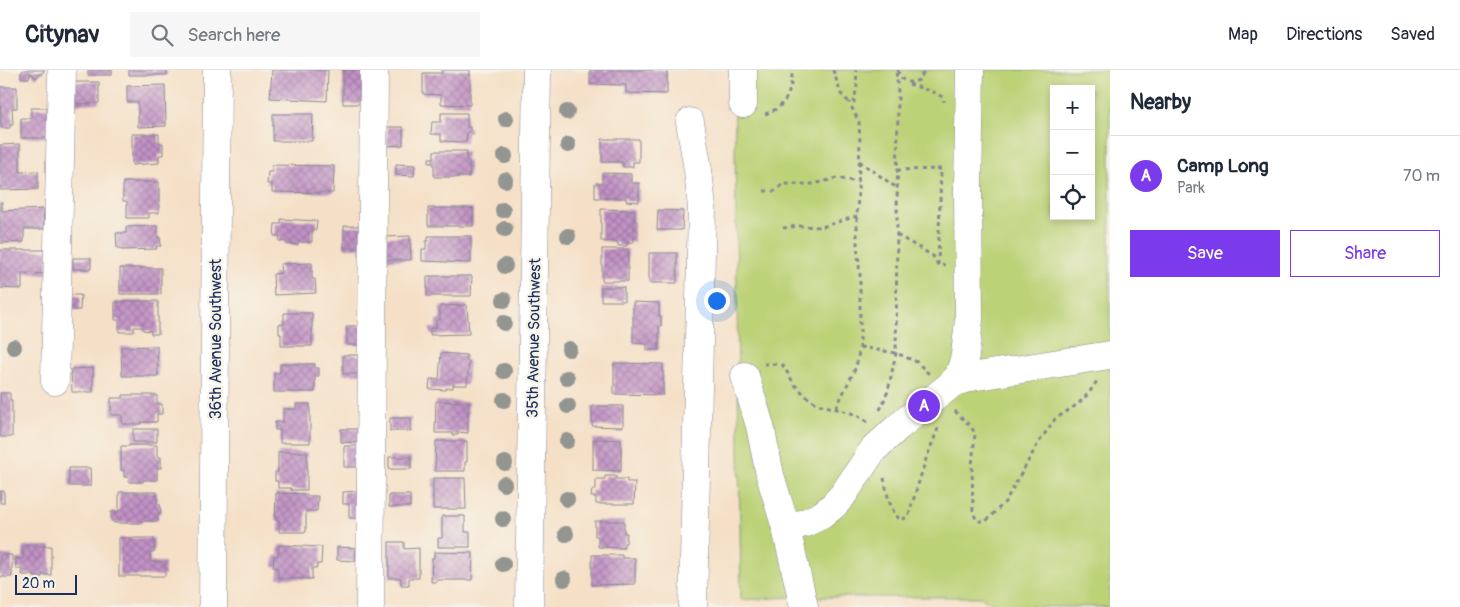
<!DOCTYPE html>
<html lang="en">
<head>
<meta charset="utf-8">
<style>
	:root { --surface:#fff; --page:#f6f6f7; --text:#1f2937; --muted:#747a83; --line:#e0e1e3; --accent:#7c3aed }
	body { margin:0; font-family:Pangolin,sans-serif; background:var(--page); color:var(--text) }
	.controls { position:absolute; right:15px; top:15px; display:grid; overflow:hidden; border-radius:0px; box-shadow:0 2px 8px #0003 }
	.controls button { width:45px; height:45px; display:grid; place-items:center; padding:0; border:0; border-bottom:1px solid var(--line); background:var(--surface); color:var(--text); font:25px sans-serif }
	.scale { position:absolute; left:15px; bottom:12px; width:62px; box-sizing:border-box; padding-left:5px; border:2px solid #1b2f5e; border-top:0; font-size:14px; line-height:18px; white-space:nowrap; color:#1b2f5e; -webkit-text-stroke:4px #f7f3e8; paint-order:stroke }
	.you { position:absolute; left:716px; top:230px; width:18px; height:18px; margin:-12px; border:4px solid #fff; border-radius:50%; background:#1a73e8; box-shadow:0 0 0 8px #1a73e833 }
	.badge { display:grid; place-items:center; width:32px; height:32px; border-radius:50%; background:var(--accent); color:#fff; font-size:16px; font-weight:700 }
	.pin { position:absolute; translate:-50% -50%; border:2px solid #fff; box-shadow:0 1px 5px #0006 }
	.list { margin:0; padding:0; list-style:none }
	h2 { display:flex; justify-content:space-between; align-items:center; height:65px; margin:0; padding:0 20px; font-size:21px }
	h2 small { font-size:16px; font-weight:400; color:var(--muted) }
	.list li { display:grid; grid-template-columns:32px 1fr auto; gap:15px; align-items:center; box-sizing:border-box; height:80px; padding:0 20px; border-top:1px solid var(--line) }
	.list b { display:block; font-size:19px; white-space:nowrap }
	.list p { margin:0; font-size:16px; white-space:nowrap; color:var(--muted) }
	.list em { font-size:16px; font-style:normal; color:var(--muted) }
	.actions { display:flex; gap:10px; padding:15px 20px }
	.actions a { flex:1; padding:11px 0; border:1px solid var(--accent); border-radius:0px; text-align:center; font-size:18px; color:var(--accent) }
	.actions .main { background:var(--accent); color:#fff }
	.icon { flex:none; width:28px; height:28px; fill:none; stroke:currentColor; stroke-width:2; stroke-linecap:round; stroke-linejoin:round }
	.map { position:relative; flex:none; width:1110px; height:537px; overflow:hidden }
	header { display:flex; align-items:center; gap:30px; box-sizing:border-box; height:70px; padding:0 25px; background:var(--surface); border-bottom:1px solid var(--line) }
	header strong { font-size:24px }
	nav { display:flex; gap:28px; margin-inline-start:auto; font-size:18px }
	.search { width:350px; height:45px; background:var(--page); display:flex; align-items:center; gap:12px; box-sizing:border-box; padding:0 18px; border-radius:0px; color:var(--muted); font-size:19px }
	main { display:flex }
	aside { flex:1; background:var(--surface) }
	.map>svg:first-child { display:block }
	.green { fill:#bcd277; stroke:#6c806a; fill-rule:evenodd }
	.building { fill:url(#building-cross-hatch) }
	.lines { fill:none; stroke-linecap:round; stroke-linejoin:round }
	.minor-casing { stroke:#888892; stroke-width:29 }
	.major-casing { stroke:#888892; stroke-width:29 }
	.path { stroke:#888892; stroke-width:3; stroke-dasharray:4 4; stroke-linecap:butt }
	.minor { stroke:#fff; stroke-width:28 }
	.major { stroke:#fff; stroke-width:28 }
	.tree { fill:#939591 }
	.labels { text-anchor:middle; stroke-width:4.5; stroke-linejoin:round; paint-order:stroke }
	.street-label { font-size:16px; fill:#1b2f5e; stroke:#f7f3e8 }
</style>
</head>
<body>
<header>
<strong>Citynav</strong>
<div class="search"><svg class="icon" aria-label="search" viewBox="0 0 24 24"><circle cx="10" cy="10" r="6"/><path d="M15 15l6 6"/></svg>Search here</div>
<nav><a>Map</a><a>Directions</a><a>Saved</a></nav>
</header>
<main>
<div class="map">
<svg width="1110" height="537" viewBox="0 0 1110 537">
	<defs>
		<pattern id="building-cross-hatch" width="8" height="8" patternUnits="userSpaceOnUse" patternTransform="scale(1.25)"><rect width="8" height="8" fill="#c292c5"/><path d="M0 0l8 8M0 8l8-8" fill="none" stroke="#9d78a3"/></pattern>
	</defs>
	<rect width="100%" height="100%" fill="#f7f3e8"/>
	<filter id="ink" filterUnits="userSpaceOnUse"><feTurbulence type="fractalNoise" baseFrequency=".02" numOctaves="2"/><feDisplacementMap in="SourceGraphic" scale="10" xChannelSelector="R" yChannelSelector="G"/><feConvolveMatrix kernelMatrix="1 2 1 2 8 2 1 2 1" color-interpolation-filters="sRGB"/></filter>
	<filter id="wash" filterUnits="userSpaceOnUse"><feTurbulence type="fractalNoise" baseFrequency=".0096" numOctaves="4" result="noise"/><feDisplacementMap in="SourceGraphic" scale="20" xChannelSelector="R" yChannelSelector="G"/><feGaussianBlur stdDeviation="1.12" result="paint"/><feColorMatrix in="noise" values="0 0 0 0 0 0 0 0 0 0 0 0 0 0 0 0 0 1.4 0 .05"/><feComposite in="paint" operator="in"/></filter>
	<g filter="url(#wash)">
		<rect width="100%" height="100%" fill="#f5e0c7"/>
		<path class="green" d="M734 0H1110V537H997L981 527H793L741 530ZM1054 19H1091V146H1054Z"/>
		<g id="blocks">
			<path class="building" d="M23 0H45L36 8 31 3 29 8H21V3Z
				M88 0H112V5H88Z
				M129 0H167V5H129Z
				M272 0H328L327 31 270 28Z
				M343 0H364L363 34H343Z
				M442 0H470V35L441 34V25L423 24V3H442Z
				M590 0H667V24L626 23V15L590 14Z
				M74 12H99V33L74 34Z
				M165 15 166 56 138 57V32H127V16Z
				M0 17H17V38H12L13 55H10V58H1Z
				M31 38H52L53 68H21V48H31Z
				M441 43H467V57H470V62H467L466 72 441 71V64H431L432 52H441Z
				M273 44H313L312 71H273Z
				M387 57H403V75L387 76Z
				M132 64H159V73H163V85H159V93L132 95Z
				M602 69H639V92H633V97H623V92H602Z
				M20 74V102L38 101V119L0 120V75Z
				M434 81H467L466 91H469V107H434V93H429V88H434Z
				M396 94 415 95 414 106 396 105Z
				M272 95 334 96 333 123 272 122V114H267L268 102H272Z
				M602 103 631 104V113H639V132L626 131V128H595V113H602Z
				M123 112H159V143H149V148H127V131H123Z
				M0 132H2V141L43 139 44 159H24V172L0 173Z
				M428 138H473V156H428Z
				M601 139 634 140V172H627V176H618V172L601 171Z
				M658 140 683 141 682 160H657Z
				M281 149 317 151 316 160H312V172H298V175L286 174 287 172 279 171 280 166H274L275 154H281Z
				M157 156 158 168H160L161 176H156L157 179 121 180V178H117L116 163H126V157Z
				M344 156H368V178H344Z
				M410 166 411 190H387L386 167Z
				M428 166H471V193L422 191V179H426V171H428Z
				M602 179H628V211H602Z
				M0 180H48V204L22 203V219L0 218Z
				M649 183H677V213H649Z
				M73 188H91V199H73Z
				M312 193V209H315L316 223 274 225 273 204 281 203 280 194Z
				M120 198H161V224H120Z
				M427 206H472L471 226H427Z
				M601 217H624V231H601Z
				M65 225H81L80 240H65Z
				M123 231H158V264H151V261L143 260V257H134V262H119V250H115V232H123Z
				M633 232 659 233V246H661V256H659V280H647V274L633 273Z
				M467 235 469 264 430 265V258H436V250H440V236Z
				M284 243H312V276H281V264H279V254H284Z
				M347 256H363V275H347Z
				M157 276 158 306H122L121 277Z
				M441 283 466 285V291H469L467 315H453V318H446V320L429 319 430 309 439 310Z
				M343 285H364V304H343Z
				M614 293 663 294V325L614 324Z
				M280 294H315V298H319V306H315V322H274V303H280Z
				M93 298V322H72L71 299Z
				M0 323H10V330H12V367H1L0 365Z
				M123 325H157V334H162V344H157V352H141V354H122V345H111V328H123Z
				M436 331 468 332V363L458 362V365H453V363H435Z
				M296 334H310V373H280V360H275V352H283V339H296Z
				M592 336H623V357L592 356Z
				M390 348H411V361H390Z
				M133 359H157V372H133Z
				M341 359H363V373L341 372Z
				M593 369 621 370V401L593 400Z
				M436 371H467V392H465V401H435Z
				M129 375H157V387H161V398H157V410H143V412H129V407H124V400H121V376H129Z
				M344 376H362V397H344Z
				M278 382H307V420H291V418H278V411H275V402H278Z
				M389 387H411V399H389Z
				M69 398H90L91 416H69Z
				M605 406H616V409H627V412H635L634 434H596V427H591L592 420H596V409H605Z
				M433 408H465L466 439H433Z
				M0 421H4V433H0Z
				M362 421 363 448H349V434H343V422Z
				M119 422H157V434H160L161 443H158V451H142V453H114V451H111V442H119Z
				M276 423 307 424V426H318L317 441H306V462H279V450H275Z
				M389 425H410V437H389Z
				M442 446H465V462H470V477H438V468H442Z
				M595 451H624V463H627L626 473H624V478L598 477V466H595Z
				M119 468H154V482H150V492H165V506H119Z
				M389 472H404V479L419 478V508H409V515H401V508H389Z
				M279 475 322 477 321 494H317V498H312V509L278 508V498L273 497 274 486H278Z
				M23 476H51V505H42V507H34V505H22V499H16V489H23Z
				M337 477 356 478 355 491 337 490Z
				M434 482 473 483 472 510H437V512H431L432 488H434Z
				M0 485H12V507H0Z
				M592 485H622V488H635V514L592 515Z"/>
		</g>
	</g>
	<g filter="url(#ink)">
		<use href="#blocks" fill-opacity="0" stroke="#888892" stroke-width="1"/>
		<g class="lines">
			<g class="minor-casing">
				<path id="minor" d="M743 34V0
					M690 52 698 100 702 138 693 537
					M745 306 760 356 770 405 786 458 805 453 822 445 833 436 843 425 873 380 898 357 953 313 971 307 1110 285
					M55 311 62 0
					M953 313 961 300 965 285 969 250 968 119 970 0
					M786 458 804 537
					M213 537 217 0
					M370 537 374 0"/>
			</g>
			<g class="major-casing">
				<path id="major" d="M529 537 537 0"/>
			</g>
			<path class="path" d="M833 0 841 24 849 32H854L857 15 856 0
				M898 0C901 13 908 14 919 10L925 0
				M909 14 936 23 944 28V32
				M765 44C787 37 792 21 792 0
				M859 91 897 118
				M897 100 942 99
				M764 121H775L782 115 787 114H814L837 108 858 112
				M783 158 798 156 822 157 857 146
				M897 165 933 186 938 195H945
				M938 195 941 99
				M860 277 896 283 917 292 929 304
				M764 294H778
				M782 294 795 315 807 327 818 334 855 344 869 353
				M836 338 856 297 860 277V205L857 175V146L860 72 859 52 849 32
				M880 340 888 321 896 283 898 22 896 0
				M955 341 971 357 975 363 972 396 973 442 976 449 978 451H986L1005 432 1039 372 1055 349 1078 334 1089 323 1097 311
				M884 408C887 422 889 439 900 450L908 447 926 389 939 356"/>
			<use href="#minor" class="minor"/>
			<use href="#major" class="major"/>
		</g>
		<g class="tree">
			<circle cx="567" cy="42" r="8"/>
			<circle cx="506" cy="49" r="8"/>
			<circle cx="568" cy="75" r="8"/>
			<circle cx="505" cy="86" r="8"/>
			<circle cx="505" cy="110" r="8"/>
			<circle cx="503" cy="140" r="8"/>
			<circle cx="505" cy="159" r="8"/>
			<circle cx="568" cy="166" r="8"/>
			<circle cx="505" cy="196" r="8"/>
			<circle cx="504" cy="230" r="8"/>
			<circle cx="504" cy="253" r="8"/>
			<circle cx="14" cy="277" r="8"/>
			<circle cx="569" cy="279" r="8"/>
			<circle cx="504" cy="301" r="8"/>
			<circle cx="567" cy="308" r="8"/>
			<circle cx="504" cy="330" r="8"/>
			<circle cx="568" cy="336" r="8"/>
			<circle cx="567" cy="371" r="8"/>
			<circle cx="505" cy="393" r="8"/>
			<circle cx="504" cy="414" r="8"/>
			<circle cx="567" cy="429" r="8"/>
			<circle cx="503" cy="449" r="8"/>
			<circle cx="566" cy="464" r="8"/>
			<circle cx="503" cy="494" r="8"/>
			<circle cx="564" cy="509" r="8"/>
		</g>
	</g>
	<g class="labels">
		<g class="street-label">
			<text transform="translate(533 268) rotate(-89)" y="6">35th Avenue Southwest</text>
			<text transform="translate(215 269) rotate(-90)" y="6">36th Avenue Southwest</text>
		</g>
	</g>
</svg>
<div class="controls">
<button>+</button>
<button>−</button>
<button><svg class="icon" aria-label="locate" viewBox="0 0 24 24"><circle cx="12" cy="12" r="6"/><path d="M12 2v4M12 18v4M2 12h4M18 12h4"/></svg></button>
</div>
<div class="scale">20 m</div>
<div class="you"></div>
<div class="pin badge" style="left:924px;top:336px">A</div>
</div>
<aside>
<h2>Nearby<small></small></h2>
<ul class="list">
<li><span class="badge">A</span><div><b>Camp Long</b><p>Park</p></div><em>70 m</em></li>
</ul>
<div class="actions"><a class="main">Save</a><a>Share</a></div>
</aside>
</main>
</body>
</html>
